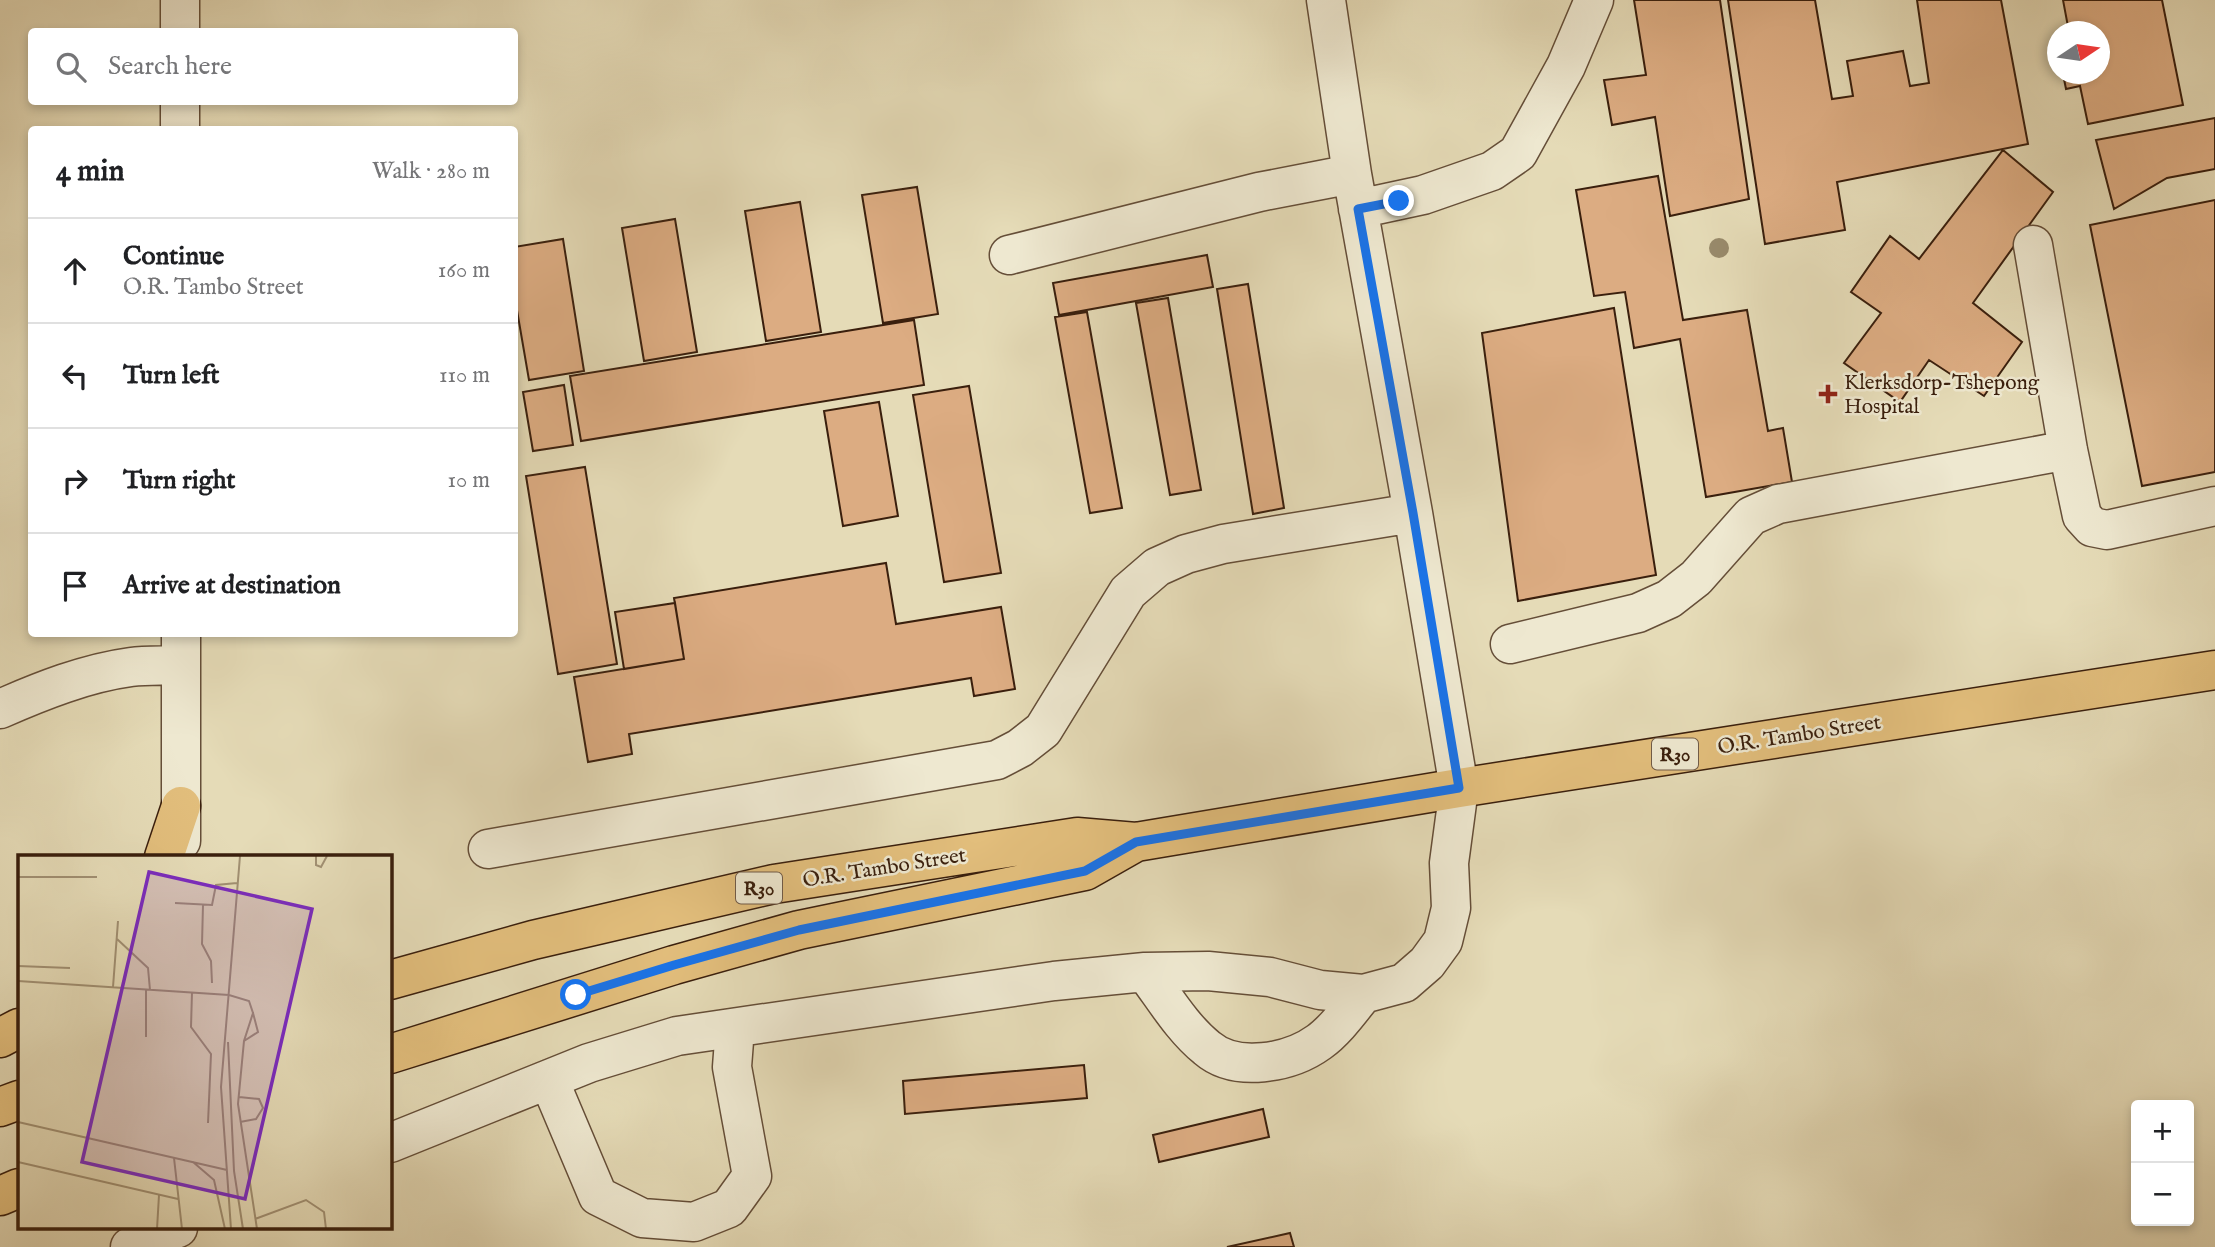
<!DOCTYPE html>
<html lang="en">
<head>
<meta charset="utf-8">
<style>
	:root { --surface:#fff; --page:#f2f2f2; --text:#202124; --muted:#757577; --line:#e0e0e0 }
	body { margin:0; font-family:"IM FELL English",serif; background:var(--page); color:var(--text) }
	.controls { position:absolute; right:21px; bottom:21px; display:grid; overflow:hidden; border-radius:7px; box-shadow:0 4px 10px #0003 }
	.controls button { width:63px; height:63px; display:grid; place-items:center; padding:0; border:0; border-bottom:2px solid var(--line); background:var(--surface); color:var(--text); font:35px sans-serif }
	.compass { position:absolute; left:2047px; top:21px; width:63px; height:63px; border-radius:50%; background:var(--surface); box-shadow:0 4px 10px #0003; rotate:77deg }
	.stop { position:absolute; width:21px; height:21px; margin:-16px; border:5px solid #1a73e8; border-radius:50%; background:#fff }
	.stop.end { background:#1a73e8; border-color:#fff; box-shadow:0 2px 7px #0008 }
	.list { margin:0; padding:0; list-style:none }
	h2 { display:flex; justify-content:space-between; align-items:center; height:91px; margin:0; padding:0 28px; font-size:30px }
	h2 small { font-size:23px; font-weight:400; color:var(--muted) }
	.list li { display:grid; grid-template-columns:46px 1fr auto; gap:21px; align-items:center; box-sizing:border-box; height:105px; padding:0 28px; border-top:2px solid var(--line) }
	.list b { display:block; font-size:26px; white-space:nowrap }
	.list p { margin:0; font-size:23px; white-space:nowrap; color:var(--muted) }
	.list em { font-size:23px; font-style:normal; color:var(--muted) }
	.icon { flex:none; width:38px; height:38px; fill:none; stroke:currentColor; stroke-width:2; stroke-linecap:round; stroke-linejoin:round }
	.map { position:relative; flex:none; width:2215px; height:1247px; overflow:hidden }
	.search { position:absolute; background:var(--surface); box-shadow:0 4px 10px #0003; left:28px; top:28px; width:490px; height:77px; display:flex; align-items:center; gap:18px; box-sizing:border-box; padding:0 24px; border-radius:7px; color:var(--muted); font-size:26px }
	.panel { position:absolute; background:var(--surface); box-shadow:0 4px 10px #0003; left:28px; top:126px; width:490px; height:511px; border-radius:7px }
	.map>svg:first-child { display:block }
	.building { fill:#dcac82; stroke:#3a1f0d; stroke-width:2 }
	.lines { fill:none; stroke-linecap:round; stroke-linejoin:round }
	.minor-casing { stroke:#654e38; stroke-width:41 }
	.major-casing { stroke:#3a1f0d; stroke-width:41 }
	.minor { stroke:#eee8d0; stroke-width:38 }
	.major { stroke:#e2be7c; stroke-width:38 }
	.tree { fill:#988a6b }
	.route { stroke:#1a73e8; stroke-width:9 }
	.poi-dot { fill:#8f2418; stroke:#eee8d0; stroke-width:2.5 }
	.labels { text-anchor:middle; stroke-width:5; stroke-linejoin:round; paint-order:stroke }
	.shield { fill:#eee8d0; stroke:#705b48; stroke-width:2 }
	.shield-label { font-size:19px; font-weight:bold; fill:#3a1f0d }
	.poi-label { font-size:21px; fill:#3a1f0d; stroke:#eee8d0; text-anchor:start }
	.street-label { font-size:21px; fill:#3a1f0d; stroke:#eee8d0 }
	.inset-road { fill:none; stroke:#a19073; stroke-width:2 }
	.view { fill:#7b2cbf; fill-opacity:0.15; stroke:#7b2cbf; stroke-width:3.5 }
	.inset-edge { fill:none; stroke:#3a1f0d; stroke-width:3.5 }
</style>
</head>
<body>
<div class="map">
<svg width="2215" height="1247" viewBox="0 0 2215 1247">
	<rect width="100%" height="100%" fill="#e5dbb7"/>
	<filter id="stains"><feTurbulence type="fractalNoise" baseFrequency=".00286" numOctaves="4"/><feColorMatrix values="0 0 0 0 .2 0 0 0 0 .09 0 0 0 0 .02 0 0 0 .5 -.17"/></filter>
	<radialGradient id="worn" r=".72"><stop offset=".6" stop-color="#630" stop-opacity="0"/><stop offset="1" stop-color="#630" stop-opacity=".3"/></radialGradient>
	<path class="building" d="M1634 0H1720L1749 199 1670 216 1655 117 1612 125 1604 80 1646 75Z
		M1728 0H1815L1832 99 1853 96 1847 61 1903 51 1910 86 1929 83 1917 0H2001L2028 144 1837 182 1845 230 1765 244Z
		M2063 0H2162L2183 105 2088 124 2080 86 2066 89 2063 74H2100V32H2069Z
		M2215 118V169L2167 178 2114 209 2096 140Z
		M2003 150 2053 192 1973 303 2022 342 1984 396 1929 360 1900 402 1844 363 1881 313 1851 292 1890 236 1919 259Z
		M1658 176 1683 320 1747 310 1768 431 1783 428 1792 482 1706 497 1680 339 1634 348 1625 292 1594 296 1576 190Z
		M917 187 938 314 883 323 862 195Z
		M2215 200V472L2142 486 2090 225Z
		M800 202 821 332 766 341 745 211Z
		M675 219 697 352 644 361 622 228Z
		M563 239 584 371 529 380 514 293V247Z
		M1207 255 1213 287 1059 315 1053 283Z
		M1248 284 1284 508 1253 514 1217 289Z
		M1168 298 1201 490 1170 495 1136 303Z
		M1614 308 1656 575 1518 601 1482 333Z
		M1087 312 1122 508 1090 513 1055 317Z
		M914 320 924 385 581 441 570 376Z
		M564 385 573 445 533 451 523 392Z
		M969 386 1001 573 944 582 913 395Z
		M879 402 898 516 843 526 824 411Z
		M585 467 617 664 558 674 526 476Z
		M886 563 896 624 1001 607 1015 689 974 696 971 678 629 734 632 754 588 762 574 677 684 659 674 598Z
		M675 603 684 659 624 669 615 612Z
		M1084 1065 1087 1098 905 1114 903 1081Z
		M1263 1109 1269 1137 1159 1162 1153 1135Z
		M1290 1233 1294 1247H1227Z"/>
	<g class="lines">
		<g class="minor-casing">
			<path id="minor" d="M180 0V32
				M180 102V130
				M1358 209 1423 195 1492 171 1518 153 1566 66 1594 0
				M2033 245 2068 450 2082 516 2092 527 2107 530 2215 506
				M1009 255 1259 192 1352 174
				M1510 644 1638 613 1669 599 1696 578 1751 516 1778 504 2068 450
				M0 709C41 691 86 673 131 667 147 665 165 666 181 665
				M181 841V634
				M488 849 997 760 1020 748 1043 730 1128 592 1157 567 1186 554 1223 544 1413 513
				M1145 972C1164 997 1182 1028 1207 1048 1236 1073 1290 1063 1319 1042 1336 1030 1350 1010 1363 994
				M549 1080 598 1196 642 1218 694 1222 729 1208 752 1176 732 1067 735 1028
				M390 1143 589 1063 677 1036 1054 981 1145 972 1208 971 1270 977 1320 990 1363 994 1404 983 1427 963 1443 941 1451 908 1449 863 1459 788 1413 513 1352 174 1326 0
				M130 1247 178 1228"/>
		</g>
		<g class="major-casing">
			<path id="major" d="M164 857 181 806
				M390 980 533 940 774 884 1077 837 1136 842 1459 788 2215 670
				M0 1038 19 1028
				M390 1054 674 965 799 930 1085 871 1136 842
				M0 1107 19 1100
				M0 1196 19 1188"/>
		</g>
		<use href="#minor" class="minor"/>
		<use href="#major" class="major"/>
	</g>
	<circle class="tree" cx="1719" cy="248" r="10"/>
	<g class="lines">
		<path class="route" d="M576 995 674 965 799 930 1085 871 1136 842 1459 788 1413 513 1358 209 1399 201"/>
	</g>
	<path class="poi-dot" d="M1824.5 383.5h7v7h7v7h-7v7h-7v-7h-7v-7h7z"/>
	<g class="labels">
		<g class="shield">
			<rect x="1652" y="738.5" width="46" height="31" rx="5"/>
			<rect x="736" y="872.5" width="46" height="31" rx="5"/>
		</g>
		<g class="shield-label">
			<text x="1675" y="761">R30</text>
			<text x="759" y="895">R30</text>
		</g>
		<g class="poi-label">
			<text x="1844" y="389">Klerksdorp-Tshepong<tspan x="1844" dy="24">Hospital</tspan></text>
		</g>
		<g class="street-label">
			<text transform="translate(1799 734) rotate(-9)" y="7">O.R. Tambo Street</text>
			<text transform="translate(884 867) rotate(-9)" y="7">O.R. Tambo Street</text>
		</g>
	</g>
	<g transform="translate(18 855)">
		<rect width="374" height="374" fill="#e5dbb7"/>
		<path class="inset-road" d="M298 1V10L303 12 309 1M0 22H79M157 48 194 50 198 30 219 28M185 50 184 89 193 106 194 128M99 84 130 113 132 135M0 111 52 113M0 126 211 140 231 146 235 158 226 186 220 249 239 374M95 132 100 66M128 135V182M174 137 173 172 193 199 190 268M226 186 240 177 235 158M210 187 216 316 225 374M221 242 241 244 245 253 238 264 222 267M0 267 209 315M156 303 164 374M0 307 160 344M175 307 196 325 207 374M237 364 288 345 306 357 308 374M139 374 141 340M213 374 203 232 222 1"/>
		<path class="view" d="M131 17 294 54 227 344 64 307Z"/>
		<rect width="374" height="374" class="inset-edge"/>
	</g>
	<rect width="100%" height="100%" filter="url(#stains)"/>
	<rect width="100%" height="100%" fill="url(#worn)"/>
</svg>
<div class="controls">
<button>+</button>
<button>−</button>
</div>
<svg class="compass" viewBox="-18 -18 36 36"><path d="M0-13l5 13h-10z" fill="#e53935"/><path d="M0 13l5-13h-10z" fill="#757577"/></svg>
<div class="stop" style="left:576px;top:995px"></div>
<div class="stop end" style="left:1399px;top:201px"></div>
<div class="search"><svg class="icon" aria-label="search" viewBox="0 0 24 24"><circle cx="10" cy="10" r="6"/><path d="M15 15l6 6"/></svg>Search here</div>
<section class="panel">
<h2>4 min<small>Walk · 280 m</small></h2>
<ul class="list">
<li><svg class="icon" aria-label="ahead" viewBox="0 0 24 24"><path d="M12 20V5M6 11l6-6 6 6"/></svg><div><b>Continue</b><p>O.R. Tambo Street</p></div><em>160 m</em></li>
<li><svg class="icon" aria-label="left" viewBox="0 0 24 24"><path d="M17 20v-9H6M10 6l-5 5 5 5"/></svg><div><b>Turn left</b></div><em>110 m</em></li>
<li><svg class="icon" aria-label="right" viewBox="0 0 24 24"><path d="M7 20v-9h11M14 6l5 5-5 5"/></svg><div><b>Turn right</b></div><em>10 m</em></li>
<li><svg class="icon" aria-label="arrive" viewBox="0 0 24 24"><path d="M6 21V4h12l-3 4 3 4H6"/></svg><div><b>Arrive at destination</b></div></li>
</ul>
</section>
</div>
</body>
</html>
